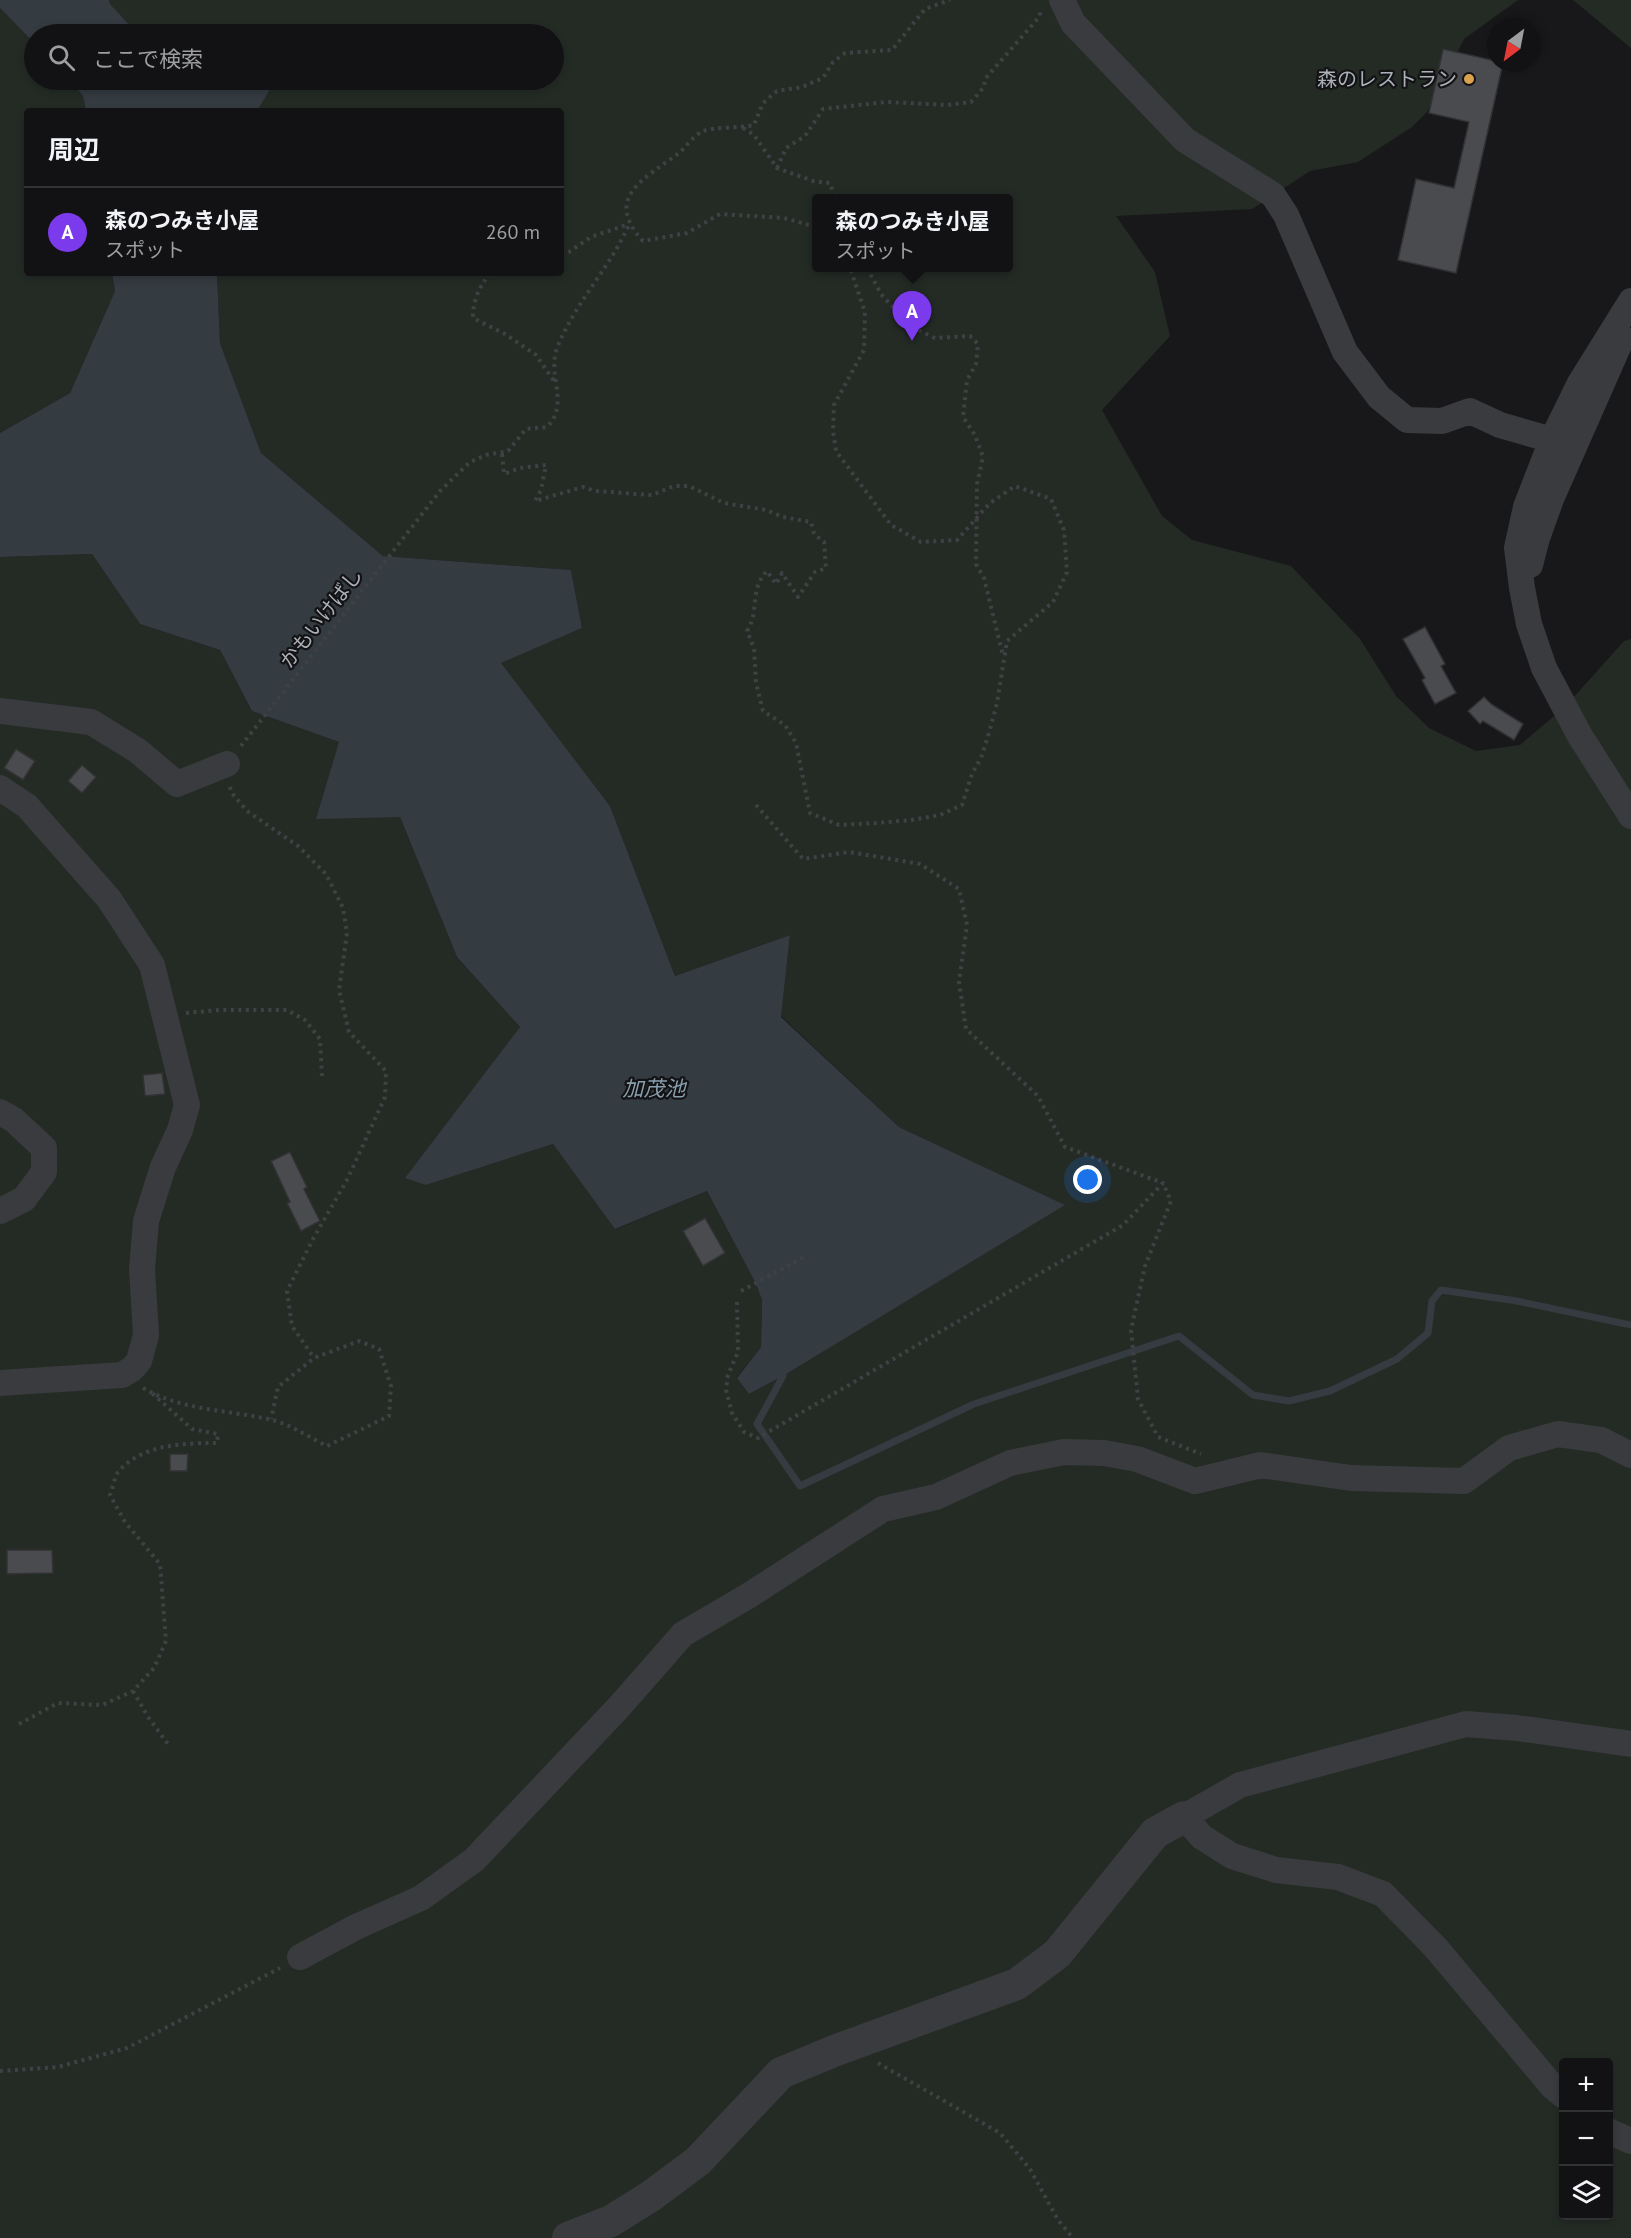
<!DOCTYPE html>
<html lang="ja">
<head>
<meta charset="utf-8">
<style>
	:root { --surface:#121214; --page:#1f2022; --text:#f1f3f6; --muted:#9c9ea0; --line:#313234; --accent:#7c3aed }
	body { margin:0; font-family:"PT Sans","Noto Sans JP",sans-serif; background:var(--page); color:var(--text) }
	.controls { position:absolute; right:18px; bottom:18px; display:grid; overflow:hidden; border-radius:6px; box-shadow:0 3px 9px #0003 }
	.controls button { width:54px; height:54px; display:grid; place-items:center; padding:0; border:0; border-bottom:2px solid var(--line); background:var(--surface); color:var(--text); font:30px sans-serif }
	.compass { position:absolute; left:1487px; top:18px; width:54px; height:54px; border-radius:50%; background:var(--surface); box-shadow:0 3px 9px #0003; rotate:212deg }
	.you { position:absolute; left:1088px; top:1180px; width:21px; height:21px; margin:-15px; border:4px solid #fff; border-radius:50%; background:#1a73e8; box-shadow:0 0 0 9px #1a73e833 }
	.badge { display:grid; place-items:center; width:39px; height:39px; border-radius:50%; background:var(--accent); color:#fff; font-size:20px; font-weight:700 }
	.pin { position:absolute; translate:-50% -50px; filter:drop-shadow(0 2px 3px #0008) }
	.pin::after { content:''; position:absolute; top:32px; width:21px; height:18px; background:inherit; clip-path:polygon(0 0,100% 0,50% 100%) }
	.popup { position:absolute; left:812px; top:194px; width:201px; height:78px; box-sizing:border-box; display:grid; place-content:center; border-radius:6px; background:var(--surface); filter:drop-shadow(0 2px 4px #0005); font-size:20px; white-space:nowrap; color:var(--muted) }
	.popup b { font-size:22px; color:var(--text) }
	.popup::after { content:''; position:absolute; left:50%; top:100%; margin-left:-12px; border:12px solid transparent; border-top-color:var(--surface) }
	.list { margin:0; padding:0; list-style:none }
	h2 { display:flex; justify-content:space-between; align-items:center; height:78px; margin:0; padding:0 24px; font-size:26px }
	h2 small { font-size:20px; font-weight:400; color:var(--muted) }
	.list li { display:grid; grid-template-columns:39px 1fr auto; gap:18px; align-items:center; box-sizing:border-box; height:90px; padding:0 24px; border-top:2px solid var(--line) }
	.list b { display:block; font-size:22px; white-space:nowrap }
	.list p { margin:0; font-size:20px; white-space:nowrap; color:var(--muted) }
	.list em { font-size:20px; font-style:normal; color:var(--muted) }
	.icon { flex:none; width:33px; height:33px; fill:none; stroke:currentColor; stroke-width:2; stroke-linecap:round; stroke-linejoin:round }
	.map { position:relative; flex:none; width:1631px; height:2238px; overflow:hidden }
	.search { position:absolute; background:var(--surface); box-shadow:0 3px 9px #0003; left:24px; top:24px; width:540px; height:66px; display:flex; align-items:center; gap:15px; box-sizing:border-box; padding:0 21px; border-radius:33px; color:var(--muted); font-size:22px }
	.panel { position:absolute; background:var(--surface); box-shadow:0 3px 9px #0003; left:24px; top:108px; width:540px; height:168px; border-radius:6px }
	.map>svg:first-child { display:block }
	.green { fill:#242b25; fill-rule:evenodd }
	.water { fill:#343b41 }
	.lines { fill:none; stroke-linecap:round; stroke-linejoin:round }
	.stream { stroke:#343b41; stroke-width:7 }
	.building { fill:#4a4b4e; stroke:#323235; stroke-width:1.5 }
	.path { stroke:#404145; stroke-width:4; stroke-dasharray:3 4.5; stroke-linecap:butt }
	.minor { stroke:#393b3e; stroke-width:26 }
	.tertiary { stroke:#393b3e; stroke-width:32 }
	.poi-dot { fill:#dba24e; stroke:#131315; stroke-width:2 }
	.labels { text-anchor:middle; stroke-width:4.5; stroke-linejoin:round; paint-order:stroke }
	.poi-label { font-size:20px; fill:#acb0b8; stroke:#131315; text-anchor:end }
	.street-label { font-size:20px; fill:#acb0b8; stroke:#131315 }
	.water-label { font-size:21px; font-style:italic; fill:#889fae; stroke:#131315 }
</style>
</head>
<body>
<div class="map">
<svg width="1631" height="2238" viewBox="0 0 1631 2238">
	<rect width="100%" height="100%" fill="#18181a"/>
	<path class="green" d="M109 0H1518L1464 39 1427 112 1412 127 1358 162 1310 171 1252 209 1116 216 1155 272 1170 336 1102 410 1162 516 1192 540 1291 566 1360 639 1396 696 1429 728 1476 751 1520 745 1565 707 1624 641 1631 639V2238H0V557L92 554 140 624 220 650 252 711 339 742 400 817 457 957 520 1027 426 1185 553 1144 616 1229 707 1191 756 1284 762 1300 761 1347 737 1377 749 1394 783 1376 1064 1205 899 1127 781 1016 790 935 675 976 610 806 500 663 582 628 571 570 383 556 261 453 220 343 217 273H561V111H257L273 85 215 80H554V34H138L110 4ZM816 198H1008V268H816ZM1564 2062H1608V2216H1564Z
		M1573 0H1631V48Z
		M0 8 34 43V80H69L83 96 86 111H27V273H112L115 291 70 393 0 433Z"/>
	<path class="water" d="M0 0H109L110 4 138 34H34V43L0 8Z
		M69 80H215L273 85 257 111H86L83 96Z
		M112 273H217L220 343 261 453 383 556 571 570 582 628 501 663 610 806 675 976 790 935 781 1017 899 1127 1065 1205 783 1376 749 1394 737 1378 761 1347 762 1300 756 1284 707 1191 615 1229 553 1144 426 1185 405 1178 520 1027 457 957 400 817 316 819 339 742 252 711 220 650 140 624 92 554 0 557V433L70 393 115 291Z"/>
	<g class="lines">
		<path class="stream" d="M782 1367 783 1376 757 1424 800 1486 974 1404 1179 1336 1253 1395 1289 1401 1330 1391 1397 1359 1428 1333 1432 1301 1441 1290 1517 1301 1631 1325"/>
	</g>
	<path class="building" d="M1443 49 1496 61V63H1503L1456 273 1398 260 1416 179 1454 188 1469 122 1429 113Z
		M1425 627 1445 664 1441 666 1456 693 1435 704 1422 680 1425 678 1403 639Z
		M1484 697 1491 704 1523 724 1514 740 1483 721 1480 724 1468 711Z
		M16 749 35 761 23 780 4 768Z
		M82 765 96 777 82 793 68 781Z
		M162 1073 165 1094 145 1096 143 1075Z
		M290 1152 307 1187 304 1189 320 1221 301 1231 287 1203 290 1202 271 1161Z
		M705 1218 725 1253 703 1266 683 1231Z
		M170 1454H188L187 1471H170Z
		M7 1550H52L53 1573 7 1574Z"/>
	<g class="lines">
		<path class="path" d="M743 128 754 135 777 168 813 181 830 183 835 198
			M777 168 786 148 805 136 823 109 886 102 947 105 971 102 984 87 985 79 1040 16V10
			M816 227 784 218 720 214 687 233 643 241C602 197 646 178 679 153 686 147 694 135 703 131 713 127 742 128 754 125L763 103 777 91 802 87 823 78 833 62 845 53 892 50 925 9 950 0
			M561 254 569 252 591 237 629 224
			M867 268 881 294 910 326 935 338 970 336 978 344 976 364 967 380 963 417 975 435 983 457 977 484 976 564 984 578 1003 656
			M490 273C479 288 473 299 473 318L505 334 536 355 554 381
			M502 454 504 474 520 468 546 465 541 490 535 501 583 487 595 491 652 495 674 486H689L724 503 766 510 783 517 811 522 814 534 824 542 826 568 815 572 798 597 782 573 776 584 767 571C749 589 760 611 747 631L754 648 756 683 763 711 785 725 796 743 810 813 839 825 877 823 911 820 940 815 962 805 972 774 981 758 989 733 997 703 1007 641 1053 602 1067 572 1064 530 1051 499 1015 486 990 503 957 540 921 542 891 525 836 451 833 431 834 405 864 350 865 312 850 268
			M241 746 440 491 470 462 486 455 508 451 526 429 547 427C570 404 547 376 557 348 569 318 589 291 607 264 616 251 623 237 630 223
			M230 787 231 792 247 811 298 846 326 874 343 908 347 933 339 990 349 1032 386 1071 385 1097 347 1180 313 1239 287 1291 292 1326 314 1358
			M756 805 803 859 849 852 920 864 959 889 967 925 959 982 966 1029 1038 1096 1065 1147 1163 1183
			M186 1013 220 1010H287L305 1020 320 1039 322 1077
			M741 1291 804 1257
			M737 1302 738 1352 728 1375 726 1390 732 1413 744 1432 758 1438 1123 1225 1163 1183 1171 1201 1145 1266 1131 1330 1138 1399 1158 1437 1201 1454
			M143 1388C180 1410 227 1410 268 1419 288 1423 309 1437 327 1446L389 1416 391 1386 379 1349 359 1341 314 1358 278 1387 271 1419
			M133 1691 148 1717 168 1744
			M19 1724 58 1703 102 1705 133 1691 154 1668 166 1641 160 1564 125 1522 110 1495C113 1488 114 1478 118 1472 142 1444 184 1443 217 1443L218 1434 192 1429 152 1393
			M878 2063 1000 2133 1030 2169 1058 2220 1073 2238
			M0 2071 58 2067 127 2048 280 1968"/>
		<path class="minor" d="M1062 0 1073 23 1185 140 1273 195 1286 215 1345 352 1379 397 1407 420 1442 421 1470 411 1500 425 1552 440
			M1631 301 1580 383 1552 440 1526 507 1517 548 1522 588 1529 624 1544 668 1580 736 1631 816
			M1530 565 1537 538 1551 499 1622 338
			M0 711 91 722 138 751 177 784 227 764
			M0 788 27 806 109 899 152 965 187 1105 180 1130 163 1167 146 1221 142 1269 146 1335 139 1361 132 1369 122 1375 0 1383
			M0 1112 14 1120 44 1148V1172L24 1199 0 1211
			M300 1957 356 1927 421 1898 474 1860 618 1708 683 1634 748 1596 883 1509 936 1497 1010 1463 1064 1452 1104 1453 1137 1459 1195 1481 1261 1465 1351 1478 1464 1481 1509 1448 1558 1434 1601 1440 1631 1455
			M1564 2096 1553 2087 1435 1947 1383 1894 1338 1877 1276 1870 1232 1856 1202 1837 1184 1817 1240 1785 1466 1724 1517 1728 1631 1744
			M1608 2131 1631 2141"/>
		<path class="tertiary" d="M568 2238 611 2221 651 2196 698 2161 781 2073 834 2051 1017 1984 1057 1954 1155 1833 1184 1817"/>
	</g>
	<circle class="poi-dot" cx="1469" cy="79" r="6"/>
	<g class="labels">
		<g class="poi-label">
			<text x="1457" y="86">森のレストラン</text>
		</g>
		<g class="street-label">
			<text transform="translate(321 618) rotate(-52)" y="7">かもいけばし</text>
		</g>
		<g class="water-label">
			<text x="654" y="1096">加茂池</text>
		</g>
	</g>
</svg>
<div class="controls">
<button>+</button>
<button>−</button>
<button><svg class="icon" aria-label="layers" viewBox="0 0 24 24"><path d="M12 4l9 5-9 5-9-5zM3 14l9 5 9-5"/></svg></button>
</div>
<svg class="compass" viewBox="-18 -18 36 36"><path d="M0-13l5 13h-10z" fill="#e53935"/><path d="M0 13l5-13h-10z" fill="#9c9ea0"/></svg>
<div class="you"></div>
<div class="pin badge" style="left:912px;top:341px">A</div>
<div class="popup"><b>森のつみき小屋</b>スポット</div>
<div class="search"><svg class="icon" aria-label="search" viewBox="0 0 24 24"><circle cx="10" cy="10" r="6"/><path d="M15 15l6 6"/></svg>ここで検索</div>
<section class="panel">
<h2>周辺<small></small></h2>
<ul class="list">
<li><span class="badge">A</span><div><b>森のつみき小屋</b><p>スポット</p></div><em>260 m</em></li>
</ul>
</section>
</div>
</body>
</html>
